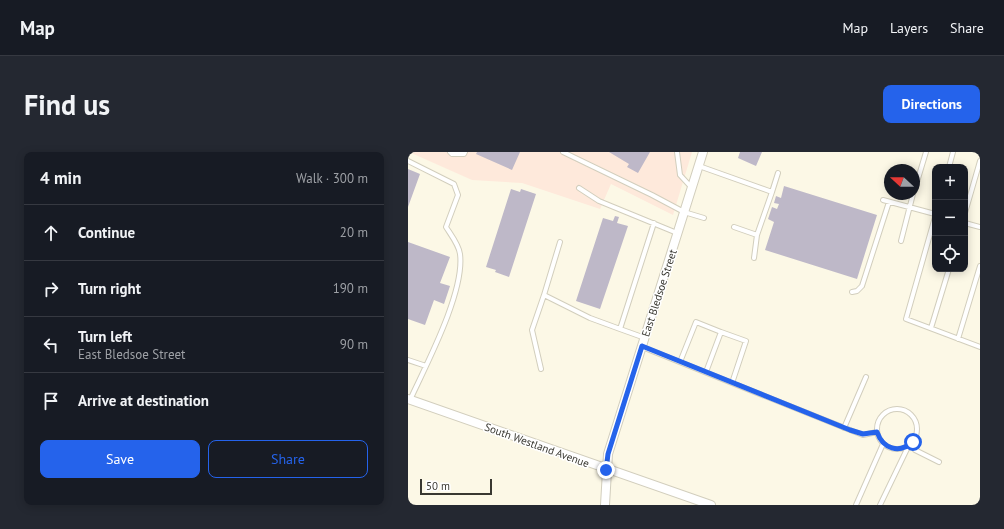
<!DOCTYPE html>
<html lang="en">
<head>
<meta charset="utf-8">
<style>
	:root { --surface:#171b24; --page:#242831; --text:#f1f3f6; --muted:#9ea1a6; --line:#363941; --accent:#2563eb }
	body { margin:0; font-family:"PT Sans",sans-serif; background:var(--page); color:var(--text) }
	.controls { position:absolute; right:12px; top:12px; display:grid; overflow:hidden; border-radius:8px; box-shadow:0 2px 10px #0003 }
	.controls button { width:36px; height:36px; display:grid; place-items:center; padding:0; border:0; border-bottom:1px solid var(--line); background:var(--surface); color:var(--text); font:20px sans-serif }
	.compass { position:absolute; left:476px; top:12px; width:36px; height:36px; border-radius:50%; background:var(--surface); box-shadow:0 2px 10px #0003; rotate:291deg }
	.scale { position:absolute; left:12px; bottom:10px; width:72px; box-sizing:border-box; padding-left:4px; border:2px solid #393831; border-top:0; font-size:11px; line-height:14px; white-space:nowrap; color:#393831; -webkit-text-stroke:3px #fff; paint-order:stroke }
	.stop { position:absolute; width:12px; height:12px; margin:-9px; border:3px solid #2563eb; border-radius:50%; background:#fff }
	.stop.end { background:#2563eb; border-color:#fff; box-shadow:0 1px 4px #0008 }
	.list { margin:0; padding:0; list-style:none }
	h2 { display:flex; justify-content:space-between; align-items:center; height:52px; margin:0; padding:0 16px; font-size:17px }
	h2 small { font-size:13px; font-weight:400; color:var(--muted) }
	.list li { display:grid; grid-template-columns:26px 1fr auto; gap:12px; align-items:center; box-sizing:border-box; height:56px; padding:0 16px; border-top:1px solid var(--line) }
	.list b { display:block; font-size:15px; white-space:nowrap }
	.list p { margin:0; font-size:13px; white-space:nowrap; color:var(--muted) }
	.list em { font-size:13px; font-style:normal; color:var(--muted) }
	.actions { display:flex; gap:8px; padding:12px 16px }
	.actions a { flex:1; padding:9px 0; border:1px solid var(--accent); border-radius:8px; text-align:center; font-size:14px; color:var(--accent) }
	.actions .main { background:var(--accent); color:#fff }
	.icon { flex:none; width:22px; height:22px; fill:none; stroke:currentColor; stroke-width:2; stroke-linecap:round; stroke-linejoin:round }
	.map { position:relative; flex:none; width:572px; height:353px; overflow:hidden; border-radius:8px }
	header { display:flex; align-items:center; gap:24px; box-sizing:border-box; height:56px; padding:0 20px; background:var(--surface); border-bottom:1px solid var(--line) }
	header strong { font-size:19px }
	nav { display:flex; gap:22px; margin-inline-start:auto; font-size:14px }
	.intro { display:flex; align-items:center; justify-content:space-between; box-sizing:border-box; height:96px; padding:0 24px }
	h1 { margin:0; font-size:28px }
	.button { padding:10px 18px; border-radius:8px; background:var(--accent); color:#fff; font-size:14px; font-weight:700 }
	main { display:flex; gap:24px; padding:0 24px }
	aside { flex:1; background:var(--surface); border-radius:8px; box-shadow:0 2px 10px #0003 }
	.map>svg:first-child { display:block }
	.medical { fill:#fee9db }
	.building { fill:#beb8c8 }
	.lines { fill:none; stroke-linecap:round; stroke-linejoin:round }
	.lane-casing { stroke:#d2cebd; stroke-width:6 }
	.street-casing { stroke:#d2cebd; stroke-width:10 }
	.lane { stroke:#fff; stroke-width:4 }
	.street { stroke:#fff; stroke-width:8 }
	.route { stroke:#2563eb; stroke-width:5 }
	.labels { text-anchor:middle; stroke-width:3; stroke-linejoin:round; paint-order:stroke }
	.street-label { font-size:11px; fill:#393831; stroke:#fff }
</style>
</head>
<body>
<header>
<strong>Map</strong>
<nav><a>Map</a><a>Layers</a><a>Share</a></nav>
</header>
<div class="intro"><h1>Find us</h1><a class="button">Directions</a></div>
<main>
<aside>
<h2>4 min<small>Walk · 300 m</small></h2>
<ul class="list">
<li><svg class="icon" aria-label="ahead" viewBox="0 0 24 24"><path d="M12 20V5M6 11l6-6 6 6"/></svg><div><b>Continue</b></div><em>20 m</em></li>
<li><svg class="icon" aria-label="right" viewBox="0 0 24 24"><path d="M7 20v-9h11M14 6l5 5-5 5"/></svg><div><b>Turn right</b></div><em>190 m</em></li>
<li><svg class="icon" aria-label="left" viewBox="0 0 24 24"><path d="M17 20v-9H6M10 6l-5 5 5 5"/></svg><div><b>Turn left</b><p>East Bledsoe Street</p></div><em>90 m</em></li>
<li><svg class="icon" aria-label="arrive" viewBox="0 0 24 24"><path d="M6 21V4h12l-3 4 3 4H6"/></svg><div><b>Arrive at destination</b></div></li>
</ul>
<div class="actions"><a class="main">Save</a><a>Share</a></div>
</aside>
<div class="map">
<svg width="572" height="353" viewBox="0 0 572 353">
	<rect width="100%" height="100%" fill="#fcf8e6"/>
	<path class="medical" d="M1 0H284L265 63 203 32 192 57 114 31 64 28Z"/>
	<path class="building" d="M69 0H112L104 18 68 2Z
		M201 0H242L230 21 219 15 221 12Z
		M332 0H354L348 14 330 6Z
		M0 17 12 22 0 55Z
		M376 34 469 63 449 127 357 98 366 70 360 67 364 55 369 57 371 52 366 51 368 44 373 46Z
		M103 37 112 40 113 37 128 42 101 125 87 120 88 118 78 115Z
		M207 64 211 65 209 71 220 74 192 157 168 149 195 66 205 69Z
		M0 90 42 105 32 131 42 134 36 152 26 148 17 173 0 167Z"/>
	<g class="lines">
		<g class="lane-casing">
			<path id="lane" d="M42 0 44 2H56L57 0
				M155 0 244 43 276 60 296 66
				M269 0 272 23 284 36
				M0 9 46 32 50 43 38 75C43 83 51 93 52 102 57 140 18 213 2 248
				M291 14 364 40 370 21
				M541 15 545 0
				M171 36 191 49 269 81
				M506 40 518 0
				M475 48 527 62
				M557 61 572 9
				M527 65 498 167 572 195
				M557 71 572 75
				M326 75 349 83 346 106
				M349 83 364 40
				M493 89 505 42
				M152 90 136 143 182 166 212 177
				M444 140 449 139 454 134 481 50
				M523 176 541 117
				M313 180 338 189 324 231
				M237 186 212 177 246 71
				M550 187 572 114
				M234 195 442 278 455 283 469 280
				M0 208 18 214
				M272 210 288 170 313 180 298 220
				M133 217 124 178 136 143
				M469 277a20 20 0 1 1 40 0a20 20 0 1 1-40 0Z
				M436 276 458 225
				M503 292 507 298 531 310
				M448 353 475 292
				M472 353 500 295"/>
		</g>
		<g class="street-casing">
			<path id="street" d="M0 247 303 353
				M197 353 200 302 295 0"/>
		</g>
		<use href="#lane" class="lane"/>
		<use href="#street" class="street"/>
	</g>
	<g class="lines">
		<path class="route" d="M198 318 200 302 234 194 442 278 455 282 469 280C475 297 491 302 505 290"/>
	</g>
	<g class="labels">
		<g class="street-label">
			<text transform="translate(251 141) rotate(-72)" y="4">East Bledsoe Street</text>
			<text transform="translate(129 293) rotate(20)" y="4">South Westland Avenue</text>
		</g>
	</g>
</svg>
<div class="controls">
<button>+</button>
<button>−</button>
<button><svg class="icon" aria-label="locate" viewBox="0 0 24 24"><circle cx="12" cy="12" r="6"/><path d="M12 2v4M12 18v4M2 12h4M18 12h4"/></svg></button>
</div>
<svg class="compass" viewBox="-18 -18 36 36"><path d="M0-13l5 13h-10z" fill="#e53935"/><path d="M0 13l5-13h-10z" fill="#9ea1a6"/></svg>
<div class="scale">50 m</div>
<div class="stop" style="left:505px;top:290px"></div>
<div class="stop end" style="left:198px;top:318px"></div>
</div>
</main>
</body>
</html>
